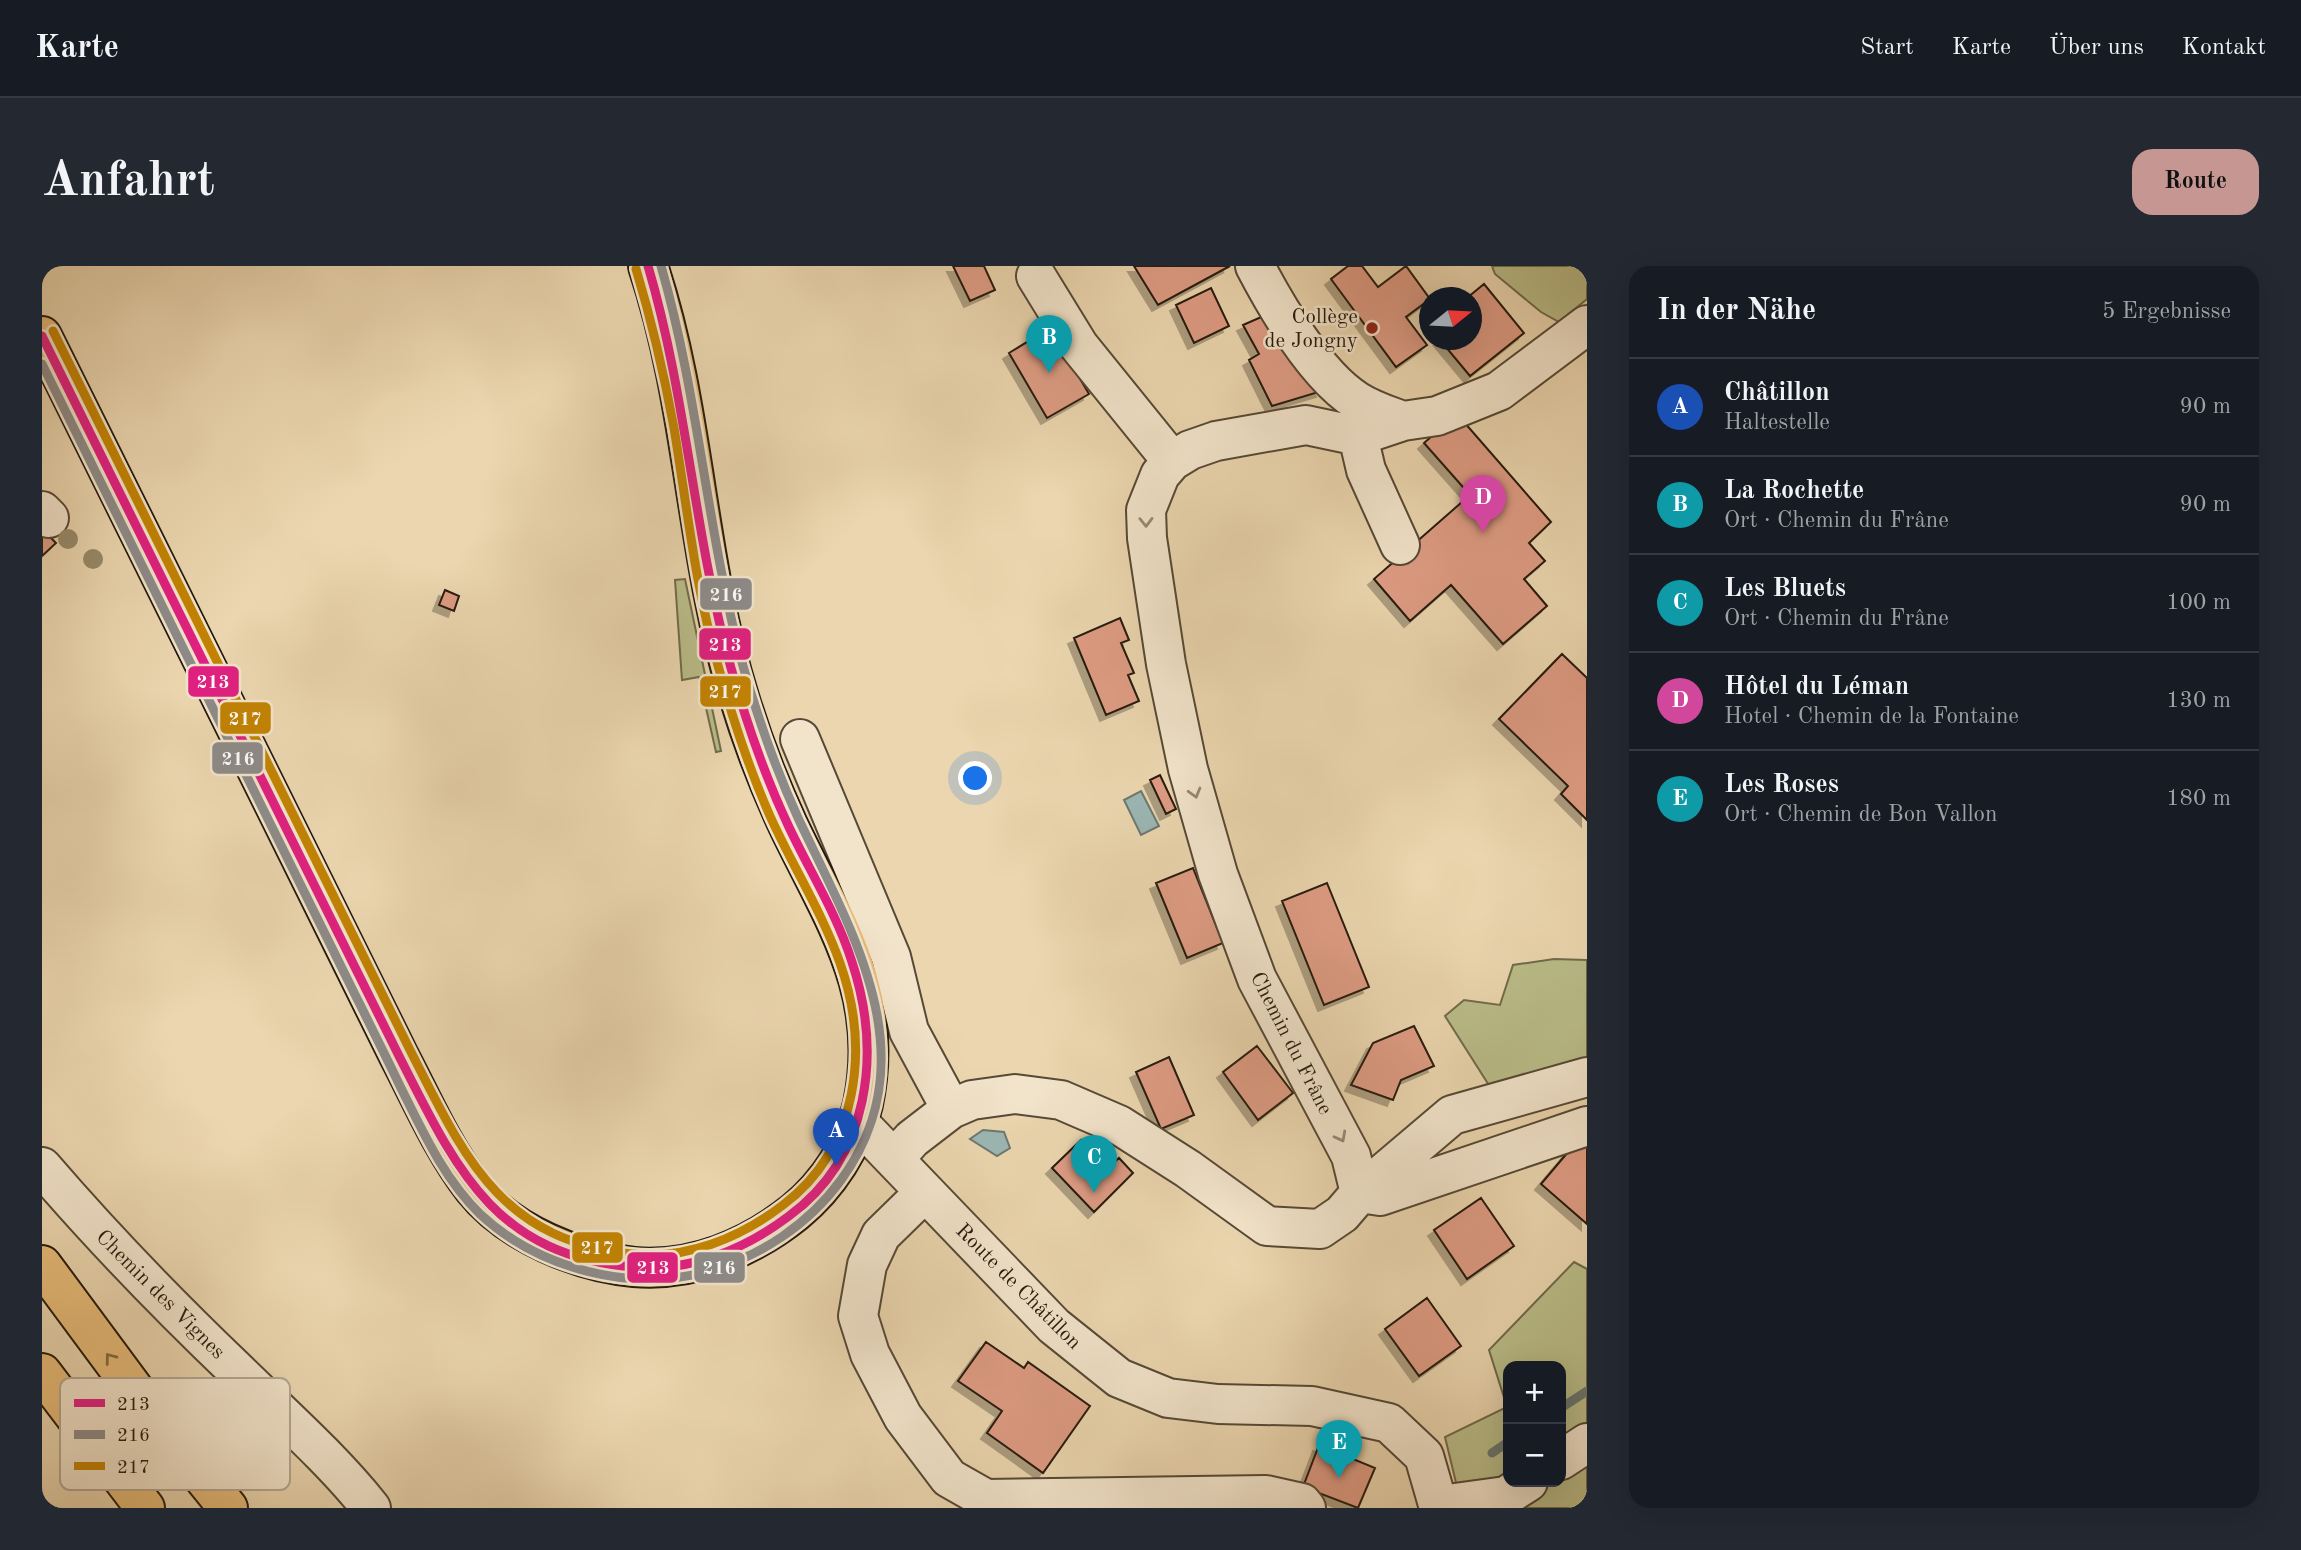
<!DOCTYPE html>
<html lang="de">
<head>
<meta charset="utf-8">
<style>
	:root { --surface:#171b24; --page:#242831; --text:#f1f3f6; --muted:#9ea1a6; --line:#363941; --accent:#c59692 }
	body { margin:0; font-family:"Old Standard TT",serif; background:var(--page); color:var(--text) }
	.controls { position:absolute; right:21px; bottom:21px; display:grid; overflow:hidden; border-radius:14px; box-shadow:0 7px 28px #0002 }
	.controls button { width:63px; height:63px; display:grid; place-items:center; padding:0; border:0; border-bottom:2px solid var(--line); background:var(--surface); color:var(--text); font:35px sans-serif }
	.compass { position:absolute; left:1377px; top:21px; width:63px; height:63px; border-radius:50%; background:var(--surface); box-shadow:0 7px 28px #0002; rotate:72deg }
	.you { position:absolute; left:934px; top:513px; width:24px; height:24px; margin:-18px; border:5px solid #fff; border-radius:50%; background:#1a73e8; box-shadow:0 0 0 10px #1a73e833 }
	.badge { display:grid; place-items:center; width:46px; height:46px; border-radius:50%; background:var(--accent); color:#fff; font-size:23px; font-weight:700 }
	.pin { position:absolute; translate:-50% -58px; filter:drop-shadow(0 2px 4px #0008) }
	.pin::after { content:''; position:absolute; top:37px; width:24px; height:21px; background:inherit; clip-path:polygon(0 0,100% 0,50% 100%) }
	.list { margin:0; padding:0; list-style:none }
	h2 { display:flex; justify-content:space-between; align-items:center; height:91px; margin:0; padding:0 28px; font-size:30px }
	h2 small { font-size:23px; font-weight:400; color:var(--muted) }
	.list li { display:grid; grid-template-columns:46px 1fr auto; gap:21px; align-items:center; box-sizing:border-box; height:98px; padding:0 28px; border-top:2px solid var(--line) }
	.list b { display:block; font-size:26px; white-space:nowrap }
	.list p { margin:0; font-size:23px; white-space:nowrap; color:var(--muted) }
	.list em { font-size:23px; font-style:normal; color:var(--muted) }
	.map { position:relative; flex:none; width:1545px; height:1242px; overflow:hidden; border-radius:21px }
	header { display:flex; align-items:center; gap:42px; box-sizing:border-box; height:98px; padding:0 35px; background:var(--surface); border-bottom:2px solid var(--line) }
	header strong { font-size:33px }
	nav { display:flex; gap:38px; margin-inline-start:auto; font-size:24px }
	.intro { display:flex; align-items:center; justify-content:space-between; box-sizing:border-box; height:168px; padding:0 42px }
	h1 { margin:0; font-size:49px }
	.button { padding:18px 32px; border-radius:21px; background:var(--accent); color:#111; font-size:24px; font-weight:700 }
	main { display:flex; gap:42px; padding:0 42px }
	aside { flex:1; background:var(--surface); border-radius:21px; box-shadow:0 7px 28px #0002 }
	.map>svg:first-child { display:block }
	.green { fill:#babd89; stroke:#706c4b; stroke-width:2 }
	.water { fill:#9bb7b4; stroke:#6c7871; stroke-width:2 }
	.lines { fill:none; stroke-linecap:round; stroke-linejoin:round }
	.stream { stroke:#6c7871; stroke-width:9 }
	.building { fill:#de9c84; stroke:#251a0d; stroke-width:2; filter:url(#shadow) }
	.minor-casing { stroke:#564936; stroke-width:42 }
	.major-casing { stroke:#251a0d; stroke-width:42 }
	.highway-casing { stroke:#251a0d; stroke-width:42 }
	.minor { stroke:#f2e4cb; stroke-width:38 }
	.major { stroke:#e6bb78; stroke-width:38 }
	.highway { stroke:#e6bb78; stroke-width:38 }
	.bus-1-casing { stroke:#f2e4cb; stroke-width:14 }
	.bus-2-casing { stroke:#f2e4cb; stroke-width:14 }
	.bus-3-casing { stroke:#f2e4cb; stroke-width:14 }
	.bus-1 { stroke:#e02080; stroke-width:9 }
	.bus-2 { stroke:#8d8b89; stroke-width:9 }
	.bus-3 { stroke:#c28303; stroke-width:9 }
	.tree { fill:#978a6a }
	.oneway { stroke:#968976 }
	.oneway2 { stroke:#866a42 }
	.poi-dot { fill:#8f2418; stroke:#f2e4cb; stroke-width:2.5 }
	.labels { text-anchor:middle; stroke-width:5; stroke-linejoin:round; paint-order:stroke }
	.poi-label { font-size:21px; fill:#251a0d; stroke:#f2e4cb; text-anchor:end }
	.street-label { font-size:21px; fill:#251a0d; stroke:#f2e4cb }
	.key { fill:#f2e4cb; stroke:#b4a792; stroke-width:2 }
	.key-label { font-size:19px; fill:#251a0d }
	.line-badge { stroke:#f2e4cb; stroke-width:2.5 }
	.badge-label { font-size:19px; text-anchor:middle; font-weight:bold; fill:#fff }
</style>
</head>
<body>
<header>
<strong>Karte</strong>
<nav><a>Start</a><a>Karte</a><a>Über uns</a><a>Kontakt</a></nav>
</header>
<div class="intro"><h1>Anfahrt</h1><a class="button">Route</a></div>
<main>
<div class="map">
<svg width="1545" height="1242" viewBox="0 0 1545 1242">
	<defs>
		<filter id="shadow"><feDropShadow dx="-6" dy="6" stdDeviation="0" flood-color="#0004"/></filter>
	</defs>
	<rect width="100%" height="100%" fill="#ebd6af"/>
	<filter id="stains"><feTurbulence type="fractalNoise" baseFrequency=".00286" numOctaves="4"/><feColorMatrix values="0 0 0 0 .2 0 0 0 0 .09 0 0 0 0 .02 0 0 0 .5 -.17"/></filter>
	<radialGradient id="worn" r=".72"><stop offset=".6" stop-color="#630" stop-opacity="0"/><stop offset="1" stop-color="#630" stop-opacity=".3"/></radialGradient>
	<path class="green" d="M1450 0H1545V33L1517 56 1499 46 1453 8Z
		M643 313 679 485 674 486 657 411 640 414 633 314Z
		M1512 693 1545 694V811L1457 835 1403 750 1422 734 1458 739 1471 699Z
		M1532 996 1545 1003V1165L1519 1183V1100H1466V1216L1417 1229 1403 1171 1465 1141 1447 1084Z
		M1545 1191V1242H1473L1511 1216H1519V1210Z"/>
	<path class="water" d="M1099 525 1117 560 1099 569 1082 534Z
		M941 864 962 866 968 882 955 890 928 873Z"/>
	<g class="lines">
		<path class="stream" d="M1519 1142 1545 1125
			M1450 1187 1466 1176"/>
	</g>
	<path class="building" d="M911 0H942L953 24 928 35Z
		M1092 0H1188L1116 39Z
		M1306 0H1320L1336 21 1364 0 1388 33 1364 51 1385 79 1354 101 1289 13Z
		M1442 18 1482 67 1428 110 1398 74H1430V32H1425Z
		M1169 22 1187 60 1152 77 1134 39Z
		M1235 44 1280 125 1230 140 1207 94 1217 88 1201 59Z
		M1008 62 1047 128 1005 152 967 87Z
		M1415 148 1509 256 1487 277 1503 295 1482 313 1505 340 1461 378 1409 319 1368 355 1332 313 1428 229 1382 177Z
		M0 263 14 277 0 290Z
		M403 324 417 330 412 345 397 339Z
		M1078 352 1087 374 1079 377 1092 407 1086 409 1097 435 1064 449 1032 372Z
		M1520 388 1545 412V554L1519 528 1526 520 1457 453Z
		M1118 509 1134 543 1124 548 1108 514Z
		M1151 602 1181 677 1145 692 1114 617Z
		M1285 617 1327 721 1282 739 1240 635Z
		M1372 760 1392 800 1359 814 1351 834 1309 819 1331 777Z
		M1215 780 1251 827 1216 854 1181 806Z
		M1127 791 1152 849 1119 863 1094 806Z
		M1537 873 1545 880V958L1499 918Z
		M1039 874 1066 902 1077 892 1091 907 1052 946 1010 902Z
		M1439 932 1472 980 1425 1013 1392 964Z
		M1385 1032 1419 1080 1377 1110 1343 1063Z
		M944 1076 982 1102 986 1096 1048 1140 1001 1207 945 1167 960 1145 916 1115Z
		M1277 1179 1333 1202 1316 1242 1261 1221Z"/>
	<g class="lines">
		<g class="minor-casing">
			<path id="minor" d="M1213 0C1235 42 1275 110 1315 135 1329 144 1345 149 1361 155
				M994 10 1037 80 1130 195
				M1316 170 1324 204 1358 279
				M0 245 7 252
				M758 473 849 691 867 765 909 843
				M817 857 1012 1060 1077 1112 1126 1132 1176 1138 1270 1140 1347 1157 1382 1190 1397 1242
				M853 892 870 873 909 843 930 834 973 828 1019 834 1077 859 1146 903 1225 960 1278 963 1300 948 1318 927 1410 849 1545 811
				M0 901C61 972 127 1040 195 1105 241 1150 289 1192 329 1242
				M883 926 839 969 825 999 816 1050 828 1088 861 1151 907 1212 944 1233 1224 1229 1260 1237 1264 1242
				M1318 927 1309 890 1215 713 1176 608 1146 503 1124 398 1105 272 1104 244 1118 209 1130 195 1148 184 1174 175 1264 159 1316 170 1361 155 1395 150 1457 125 1545 59
				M1318 927 1338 930 1545 860
				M1519 1194 1545 1177
				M1398 1239 1464 1230 1486 1216"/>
		</g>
		<g class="major-casing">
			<path id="major" d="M0 70 357 790C380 834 401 883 432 923 467 967 537 996 592 1001 651 1006 708 982 753 946 786 919 812 879 821 838 844 727 792 655 746 559 727 518 710 474 697 431 653 291 653 140 606 0"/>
		</g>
		<g class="highway-casing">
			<path id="highway" d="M0 999 114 1153 186 1242
				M0 1107 103 1242"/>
		</g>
		<use href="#minor" class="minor"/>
		<use href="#major" class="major"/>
		<use href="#highway" class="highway"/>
		<g class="bus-1-casing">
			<path id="bus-1" d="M0 70 357 790C413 900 451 989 591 1001 648 1006 702 984 747 950 828 891 840 787 810 696 795 648 767 604 746 559 722 508 704 455 689 402 652 270 645 132 606 0"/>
		</g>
		<g class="bus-2-casing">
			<path id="bus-2" d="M0 98C97 293 194 488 291 684 313 729 336 774 358 820 380 864 402 913 438 948 497 1003 590 1027 667 1005 719 990 767 958 799 914 887 793 811 668 757 554 734 504 716 453 701 400 665 268 657 131 619 0"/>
		</g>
		<g class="bus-3-casing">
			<path id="bus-3" d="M11 65 368 784C422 890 457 974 590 988 644 994 698 972 741 939 817 882 828 782 798 697 780 646 750 599 728 550 706 500 689 448 675 396 653 319 645 240 632 162 622 108 610 56 594 3"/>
		</g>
		<use href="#bus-1" class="bus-1"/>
		<use href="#bus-2" class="bus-2"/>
		<use href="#bus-3" class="bus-3"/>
	</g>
	<g class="tree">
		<circle cx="26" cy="273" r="10"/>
		<circle cx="51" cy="293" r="10"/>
	</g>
	<defs><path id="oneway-chevron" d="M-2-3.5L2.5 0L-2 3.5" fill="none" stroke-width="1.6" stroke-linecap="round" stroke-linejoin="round" transform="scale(1.75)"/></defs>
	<g class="oneway">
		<use href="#oneway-chevron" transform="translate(1104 256) rotate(89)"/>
		<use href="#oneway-chevron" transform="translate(1153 527) rotate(74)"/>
		<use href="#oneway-chevron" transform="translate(1299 871) rotate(62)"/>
	</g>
	<use class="oneway2" href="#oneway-chevron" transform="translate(68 1092) rotate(-127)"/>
	<circle class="poi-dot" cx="1330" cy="62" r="7"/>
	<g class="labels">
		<g class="poi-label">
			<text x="1316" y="57">Collège<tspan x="1316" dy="24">de Jongny</tspan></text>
		</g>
		<g class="street-label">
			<text transform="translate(1250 777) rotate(63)" y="7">Chemin du Frâne</text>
			<text transform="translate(977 1020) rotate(45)" y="7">Route de Châtillon</text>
			<text transform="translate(119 1028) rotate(45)" y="7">Chemin des Vignes</text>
		</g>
	</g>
	<rect x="18" y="1112" width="230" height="112" rx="10" class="key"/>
	<rect x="32" y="1133" width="31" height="8" fill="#e02080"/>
	<rect x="32" y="1164" width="31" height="9" fill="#8d8b89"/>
	<rect x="32" y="1196" width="31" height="8" fill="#c28303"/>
	<g class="key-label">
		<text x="75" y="1144">213</text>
		<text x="75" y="1175">216</text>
		<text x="75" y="1207">217</text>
	</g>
	<g class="line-badge">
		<rect x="657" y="311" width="54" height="34" rx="7" fill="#8d8b89"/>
		<rect x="656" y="361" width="54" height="34" rx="7" fill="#e02080"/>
		<rect x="145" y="399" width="53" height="33" rx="7" fill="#e02080"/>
		<rect x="657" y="409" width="53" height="33" rx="7" fill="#c28303"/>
		<rect x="177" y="435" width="53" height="34" rx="7" fill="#c28303"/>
		<rect x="169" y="475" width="53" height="34" rx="7" fill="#8d8b89"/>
		<rect x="529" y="965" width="53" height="33" rx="7" fill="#c28303"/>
		<rect x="651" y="985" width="53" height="33" rx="7" fill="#8d8b89"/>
		<rect x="584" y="985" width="53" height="33" rx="7" fill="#e02080"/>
	</g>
	<g class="badge-label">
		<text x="684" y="335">216</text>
		<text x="683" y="385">213</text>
		<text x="171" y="422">213</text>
		<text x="683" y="432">217</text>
		<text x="203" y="459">217</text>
		<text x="196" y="499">216</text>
		<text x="555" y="988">217</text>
		<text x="677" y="1008">216</text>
		<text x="611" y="1008">213</text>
	</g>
	<rect width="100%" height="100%" filter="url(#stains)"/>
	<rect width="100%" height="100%" fill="url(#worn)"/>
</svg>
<div class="controls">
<button>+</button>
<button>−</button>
</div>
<svg class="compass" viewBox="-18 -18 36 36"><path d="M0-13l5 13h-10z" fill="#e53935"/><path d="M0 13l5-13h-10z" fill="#9ea1a6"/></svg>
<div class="you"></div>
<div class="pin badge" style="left:794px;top:900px;background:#1a4fb4">A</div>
<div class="pin badge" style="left:1007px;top:107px;background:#0f9aa8">B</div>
<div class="pin badge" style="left:1052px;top:927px;background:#0f9aa8">C</div>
<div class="pin badge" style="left:1441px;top:267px;background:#d1479c">D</div>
<div class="pin badge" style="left:1297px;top:1212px;background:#0f9aa8">E</div>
</div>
<aside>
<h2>In der Nähe<small>5 Ergebnisse</small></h2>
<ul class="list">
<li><span class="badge" style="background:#1a4fb4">A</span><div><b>Châtillon</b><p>Haltestelle</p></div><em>90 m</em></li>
<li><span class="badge" style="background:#0f9aa8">B</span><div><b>La Rochette</b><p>Ort · Chemin du Frâne</p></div><em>90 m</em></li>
<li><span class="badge" style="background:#0f9aa8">C</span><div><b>Les Bluets</b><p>Ort · Chemin du Frâne</p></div><em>100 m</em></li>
<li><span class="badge" style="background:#d1479c">D</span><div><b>Hôtel du Léman</b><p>Hotel · Chemin de la Fontaine</p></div><em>130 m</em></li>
<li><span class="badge" style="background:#0f9aa8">E</span><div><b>Les Roses</b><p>Ort · Chemin de Bon Vallon</p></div><em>180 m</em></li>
</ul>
</aside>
</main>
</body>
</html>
